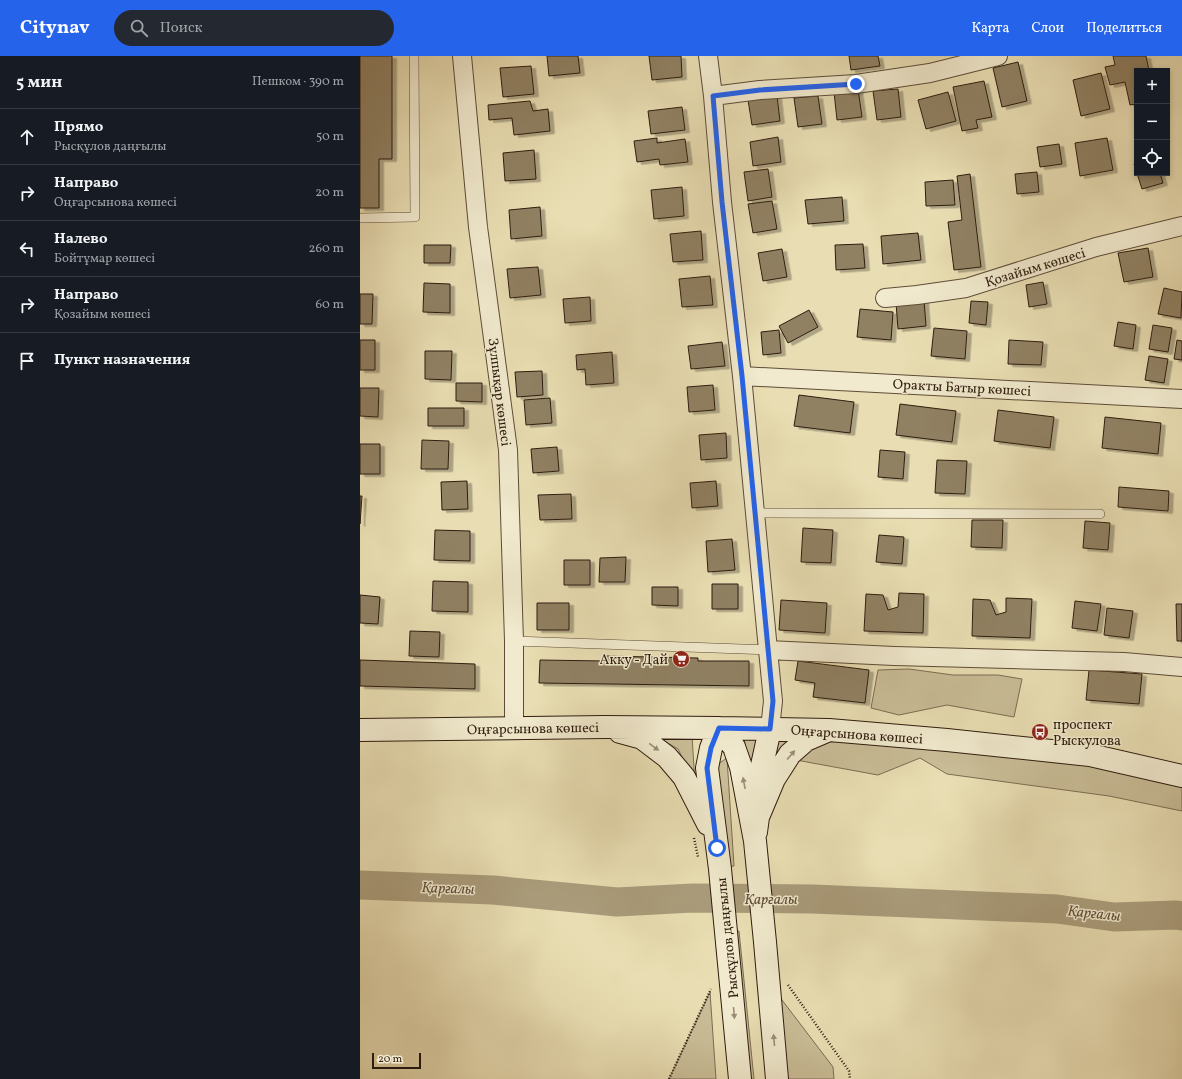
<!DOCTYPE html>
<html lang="ru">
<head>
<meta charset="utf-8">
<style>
	:root { --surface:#171b24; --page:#242831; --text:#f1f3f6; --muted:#9ea1a6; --line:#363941; --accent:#2563eb }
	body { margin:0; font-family:Vollkorn,serif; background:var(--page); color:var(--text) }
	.controls { position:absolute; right:12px; top:12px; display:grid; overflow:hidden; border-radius:0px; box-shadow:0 2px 6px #0003 }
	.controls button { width:36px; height:36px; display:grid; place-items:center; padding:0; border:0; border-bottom:1px solid var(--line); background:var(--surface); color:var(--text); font:20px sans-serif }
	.scale { position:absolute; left:12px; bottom:10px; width:49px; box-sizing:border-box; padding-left:4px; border:2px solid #2f1c0f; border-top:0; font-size:11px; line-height:14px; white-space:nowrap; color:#2f1c0f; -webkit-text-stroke:3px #f1eace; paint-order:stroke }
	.stop { position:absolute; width:12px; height:12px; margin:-9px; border:3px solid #2563eb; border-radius:50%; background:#fff }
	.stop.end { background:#2563eb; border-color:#fff; box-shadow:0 1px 4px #0008 }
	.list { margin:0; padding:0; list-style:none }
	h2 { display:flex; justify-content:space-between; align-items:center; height:52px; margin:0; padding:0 16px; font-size:17px }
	h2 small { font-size:13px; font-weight:400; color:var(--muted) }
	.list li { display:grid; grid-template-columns:26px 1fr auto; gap:12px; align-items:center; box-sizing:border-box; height:56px; padding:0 16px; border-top:1px solid var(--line) }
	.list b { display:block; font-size:15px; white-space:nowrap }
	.list p { margin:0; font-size:13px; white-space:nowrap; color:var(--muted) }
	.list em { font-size:13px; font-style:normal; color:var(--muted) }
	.icon { flex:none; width:22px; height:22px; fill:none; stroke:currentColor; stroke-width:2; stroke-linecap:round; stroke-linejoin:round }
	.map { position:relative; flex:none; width:822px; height:1023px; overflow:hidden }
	header { display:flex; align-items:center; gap:24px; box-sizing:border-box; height:56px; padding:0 20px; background:var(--accent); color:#fff }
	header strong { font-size:19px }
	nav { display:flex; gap:22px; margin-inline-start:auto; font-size:14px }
	.search { width:280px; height:36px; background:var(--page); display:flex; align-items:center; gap:10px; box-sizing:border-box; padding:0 14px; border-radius:22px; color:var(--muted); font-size:15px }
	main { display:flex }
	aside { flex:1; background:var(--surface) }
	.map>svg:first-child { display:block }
	.green { fill:#c9bd97; stroke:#7c6c53 }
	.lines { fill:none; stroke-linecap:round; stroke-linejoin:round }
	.river { stroke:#aa9c7b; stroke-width:29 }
	.building { fill:#908164; stroke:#2f1c0f; filter:url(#shadow) }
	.service-casing { stroke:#5e4c38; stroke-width:10 }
	.minor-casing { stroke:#5e4c38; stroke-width:20 }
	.secondary-casing { stroke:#2f1c0f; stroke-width:24 }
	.path { stroke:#2f1c0f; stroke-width:2.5; stroke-dasharray:1 2; stroke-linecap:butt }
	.service { stroke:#f1eace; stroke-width:9 }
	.minor { stroke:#f1eace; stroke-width:18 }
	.secondary { stroke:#f1eace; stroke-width:22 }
	.oneway { fill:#9a8d78 }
	.route { stroke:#2563eb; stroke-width:5 }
	.labels { text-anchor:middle; stroke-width:3; stroke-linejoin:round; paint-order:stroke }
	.street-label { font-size:14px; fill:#2f1c0f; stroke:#f1eace }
	.poi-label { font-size:14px; fill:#2f1c0f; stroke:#f1eace; text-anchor:end }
	.water-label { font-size:15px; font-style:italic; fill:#604f3a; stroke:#f1eace }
</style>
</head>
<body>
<header>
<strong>Citynav</strong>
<div class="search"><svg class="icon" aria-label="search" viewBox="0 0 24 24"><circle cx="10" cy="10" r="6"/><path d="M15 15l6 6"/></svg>Поиск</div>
<nav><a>Карта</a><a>Слои</a><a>Поделиться</a></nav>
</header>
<main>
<aside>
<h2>5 мин<small>Пешком · 390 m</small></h2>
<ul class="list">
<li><svg class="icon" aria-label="ahead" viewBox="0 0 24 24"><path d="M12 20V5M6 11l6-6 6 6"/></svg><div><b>Прямо</b><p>Рысқұлов даңғылы</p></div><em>50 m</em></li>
<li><svg class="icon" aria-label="right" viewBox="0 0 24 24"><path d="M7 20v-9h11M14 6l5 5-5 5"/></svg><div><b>Направо</b><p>Оңғарсынова көшесі</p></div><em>20 m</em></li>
<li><svg class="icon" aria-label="left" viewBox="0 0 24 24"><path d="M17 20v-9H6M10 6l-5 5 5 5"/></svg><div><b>Налево</b><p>Бойтұмар көшесі</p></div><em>260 m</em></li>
<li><svg class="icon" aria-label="right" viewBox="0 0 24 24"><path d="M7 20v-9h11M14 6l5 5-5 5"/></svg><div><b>Направо</b><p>Қозайым көшесі</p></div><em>60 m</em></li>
<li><svg class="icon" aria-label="arrive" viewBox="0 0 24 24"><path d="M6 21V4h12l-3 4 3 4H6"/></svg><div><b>Пункт назначения</b></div></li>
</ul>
</aside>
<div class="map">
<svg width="822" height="1023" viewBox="0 0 822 1023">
	<defs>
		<filter id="shadow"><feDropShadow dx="4.5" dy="2.5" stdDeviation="0" flood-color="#0004"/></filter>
	</defs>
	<rect width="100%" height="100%" fill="#e9deb3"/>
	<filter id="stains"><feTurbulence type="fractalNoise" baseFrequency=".005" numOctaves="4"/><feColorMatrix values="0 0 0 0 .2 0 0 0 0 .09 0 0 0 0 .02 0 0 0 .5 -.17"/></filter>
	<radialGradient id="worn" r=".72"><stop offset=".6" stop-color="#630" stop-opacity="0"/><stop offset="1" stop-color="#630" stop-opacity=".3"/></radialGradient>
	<path class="green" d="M549 613 593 619H638L662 623 654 661 587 649 539 659 511 652 518 614Z
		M410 673 822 720V755L749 740 587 718 560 702 518 719 436 704 414 723Z
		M289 676 332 680 335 727 318 693Z
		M384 680 398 681 390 731Z
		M367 702 374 810 368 811 355 710Z
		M379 875 394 1023H385L372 876Z
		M350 936 356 1023H309Z
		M419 940 473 1011 474 1023H426Z"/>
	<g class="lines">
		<path class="river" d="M0 829 133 834 257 846 333 842 453 843 697 853 754 861 816 859 822 860"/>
	</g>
	<path class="building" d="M0 0H32V103H19V152H0Z
		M187 0H218L220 17 189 20Z
		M289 0H321L322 21 292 24Z
		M489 0H518L520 10 491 14Z
		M753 0H786L789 15H777V48L770 49 765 26 750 29 745 11 755 9Z
		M658 6 667 45 642 51 633 12Z
		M171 10 174 38 143 41 140 12Z
		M741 17 750 53 721 60 713 24Z
		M624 25 632 61 616 64 618 72 602 75 593 31Z
		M498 33 502 61 477 64 474 36Z
		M538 33 541 61 517 64 513 35Z
		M588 36 596 65 566 73 558 44Z
		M417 40 420 65 392 69 388 44Z
		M458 40 462 68 438 71 434 42Z
		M170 45 173 55 188 53 190 75 154 79 152 62 129 64 128 49Z
		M322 51 325 74 291 78 288 55Z
		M418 81 421 106 393 110 390 86Z
		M297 82V87L325 83 328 106 300 109 299 103 277 106 274 85Z
		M747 82 753 114 720 120 715 87Z
		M699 88 702 108 680 111 677 91Z
		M174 94 176 123 145 125 143 97Z
		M777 107V117H800L803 127 782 133 774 108Z
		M408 113 412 141 388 145 384 116Z
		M677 116 679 136 657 138 655 118Z
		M610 118 621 211 594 214 588 166 602 164 597 120Z
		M593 124 595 149 566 150 565 126Z
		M322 131 324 160 294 163 291 134Z
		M482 141 484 165 448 168 445 144Z
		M412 145 417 173 393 177 388 148Z
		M180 151 182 180 151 183 149 154Z
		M341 175 343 204 313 206 310 178Z
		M558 177 561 204 523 208 521 180Z
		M503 188 505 212 476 214 475 189Z
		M64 189H91L90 207H64Z
		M788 192 793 221 764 226 758 197Z
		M422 193 427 221 403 225 398 197Z
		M178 211 181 239 150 242 147 213Z
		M350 220 353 249 322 251 319 223Z
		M683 226 687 248 669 251 666 229Z
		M64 227 90 228V257L63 256Z
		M804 232 822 236 821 262 798 258Z
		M0 238H13L12 268H0Z
		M230 241 231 265 205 267 203 243Z
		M564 244 566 270 538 273 536 247Z
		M611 245 628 246 626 269 609 267Z
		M500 253 533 256 531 284 497 281Z
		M449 254 458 271 428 287 419 270Z
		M758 266 776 269 773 293 754 290Z
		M793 269 812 272 808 296 789 293Z
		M574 272 607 275 605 303 571 300Z
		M419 274 421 297 403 299 401 276Z
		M0 284H15V314H0Z
		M649 284 683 286 681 309 648 308Z
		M817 284 822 285V304L814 303Z
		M362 286 365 310 331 313 328 290Z
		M65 295H92L91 324 65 323Z
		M252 296 254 327 226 329 225 313 217 314 216 299Z
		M789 300 808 303 804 327 785 324Z
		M182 315 183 339 157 341 155 316Z
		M96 327H122V346L96 345Z
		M353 329 355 354 329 356 327 331Z
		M0 332H19L18 361 0 360Z
		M439 339 494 346 490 377 434 370Z
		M190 342 192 367 166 369 164 344Z
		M540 348 596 355 592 386 536 379Z
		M68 352H104V370H68Z
		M638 354 694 361 690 392 634 385Z
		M745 361 801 367 798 398 742 392Z
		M366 377 367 402 341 404 339 379Z
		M62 384 89 385 88 413H61Z
		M0 388H20V418H0Z
		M197 391 199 415 173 417 171 393Z
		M520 394 545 396 543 423 518 421Z
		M577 404 607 405 605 438 575 437Z
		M107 425 108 453 82 454 81 426Z
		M356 425 358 450 332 452 330 427Z
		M759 431 809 435 808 455 758 451Z
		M211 438 212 463 180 464 178 439Z
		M0 440H2L0 468Z
		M612 464H643L642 492 611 491Z
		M725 465 750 467 748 494 723 492Z
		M443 472 473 474 471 507 441 506Z
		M75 474 110 475V505L74 504Z
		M519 479 544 481 542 508 516 506Z
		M372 483 375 514 348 516 346 485Z
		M266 501 265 526H239L240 502Z
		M204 504H230V529H204Z
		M73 525 108 526V556L72 555Z
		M352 528H378V553H352Z
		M292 531H318V550L292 549Z
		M539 537 564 538 563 577 504 575 506 538 523 539 528 554 538 551Z
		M0 539 20 541 18 568 0 567Z
		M646 542 672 543 670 582 612 580 613 543 630 544 636 559 646 556Z
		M421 544 467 547 465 577 419 574Z
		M715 545 741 548 737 575 712 572Z
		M177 547H209V574H177Z
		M816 548H822V585H817Z
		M747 552 773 555 769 582 744 579Z
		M50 575 80 576 79 601 49 600Z
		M246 600 338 602V605H389V630L179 627 180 604 246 605Z
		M0 604 115 608V633L0 630Z
		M438 605 509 614 505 647 453 641 455 627 435 624Z
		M729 614 782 618 779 648 726 644Z"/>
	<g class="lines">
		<g class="service-casing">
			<path id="service" d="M0 162 55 161 54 0
				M395 457 740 458
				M154 585 408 594"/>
		</g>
		<g class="minor-casing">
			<path id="minor" d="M102 0 118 171 148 394 154 585V673
				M348 0 353 40 362 146 382 320 408 594 413 645 410 673
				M353 40 400 34 496 28 570 17 638 0
				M525 242 557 239 606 232 736 191 822 170
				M382 320 822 343
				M408 594 534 600 764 606 822 611"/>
		</g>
		<g class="secondary-casing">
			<path id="secondary" d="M359 672 374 691 381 711 395 785 405 886 417 1023
				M359 672 351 692 347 712 360 813 380 1023
				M0 674 245 671 359 672 469 674 587 684 730 699 822 720
				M260 676 282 682 307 701 324 721 348 768
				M400 744 401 714 410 673
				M396 776 398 761 414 723 430 698 446 684 467 675"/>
		</g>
		<path class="path" d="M334 782 338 801
			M428 929 489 1015 490 1023
			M309 1023 351 933"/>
		<use href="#service" class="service"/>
		<use href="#minor" class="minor"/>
		<use href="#secondary" class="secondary"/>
	</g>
	<defs><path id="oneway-solid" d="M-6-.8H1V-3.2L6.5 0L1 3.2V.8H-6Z"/></defs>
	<g class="oneway">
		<use href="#oneway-solid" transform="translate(294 691) rotate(36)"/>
		<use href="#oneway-solid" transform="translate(431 699) rotate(-49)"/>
		<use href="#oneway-solid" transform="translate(384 727) rotate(-101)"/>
		<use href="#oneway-solid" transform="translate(374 957) rotate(85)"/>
		<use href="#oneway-solid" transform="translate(414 984) rotate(-95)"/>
	</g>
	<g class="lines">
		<path class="route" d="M357 792 347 712 351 692 359 672 410 673 413 645 382 320 362 146 353 40 400 34 496 28"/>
	</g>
	<defs>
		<g id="supermarket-disc" transform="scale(0.9)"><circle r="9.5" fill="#8f2418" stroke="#f1eace"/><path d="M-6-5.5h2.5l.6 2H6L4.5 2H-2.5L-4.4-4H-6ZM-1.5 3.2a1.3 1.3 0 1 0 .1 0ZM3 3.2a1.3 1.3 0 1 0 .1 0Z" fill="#fff"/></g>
		<g id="bus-disc" transform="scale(0.9)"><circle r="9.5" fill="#8f2418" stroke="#f1eace"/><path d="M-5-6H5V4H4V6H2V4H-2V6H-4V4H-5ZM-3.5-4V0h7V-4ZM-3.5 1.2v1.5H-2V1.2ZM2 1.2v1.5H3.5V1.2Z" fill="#fff"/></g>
	</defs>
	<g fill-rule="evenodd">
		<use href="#supermarket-disc" x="321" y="603"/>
		<use href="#bus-disc" x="680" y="676"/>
	</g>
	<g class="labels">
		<g class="street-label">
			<text transform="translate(675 211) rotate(-17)" y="5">Қозайым көшесі</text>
			<text transform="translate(602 331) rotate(3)" y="5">Оракты Батыр көшесі</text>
			<text transform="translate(140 336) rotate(83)" y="5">Зұлпықар көшесі</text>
			<text transform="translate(173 672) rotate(-1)" y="5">Оңғарсынова көшесі</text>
			<text transform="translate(497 678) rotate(4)" y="5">Оңғарсынова көшесі</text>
			<text transform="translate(367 882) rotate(-96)" y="5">Рысқұлов даңғылы</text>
		</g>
		<g class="poi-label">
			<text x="308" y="608">Акку - Дай</text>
			<text x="693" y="673" text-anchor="start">проспект<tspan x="693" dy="16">Рыскулова</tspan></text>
		</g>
		<g class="water-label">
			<text transform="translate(88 832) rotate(2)" y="5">Қарғалы</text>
			<text x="411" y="848">Қарғалы</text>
			<text transform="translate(734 857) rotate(6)" y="5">Қарғалы</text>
		</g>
	</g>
	<rect width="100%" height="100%" filter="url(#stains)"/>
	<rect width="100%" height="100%" fill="url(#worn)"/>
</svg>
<div class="controls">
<button>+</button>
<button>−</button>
<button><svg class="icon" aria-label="locate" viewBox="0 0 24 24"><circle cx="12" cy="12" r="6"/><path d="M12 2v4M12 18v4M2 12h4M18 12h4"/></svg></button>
</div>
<div class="scale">20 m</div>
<div class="stop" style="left:357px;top:792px"></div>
<div class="stop end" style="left:496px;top:28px"></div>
</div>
</main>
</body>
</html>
